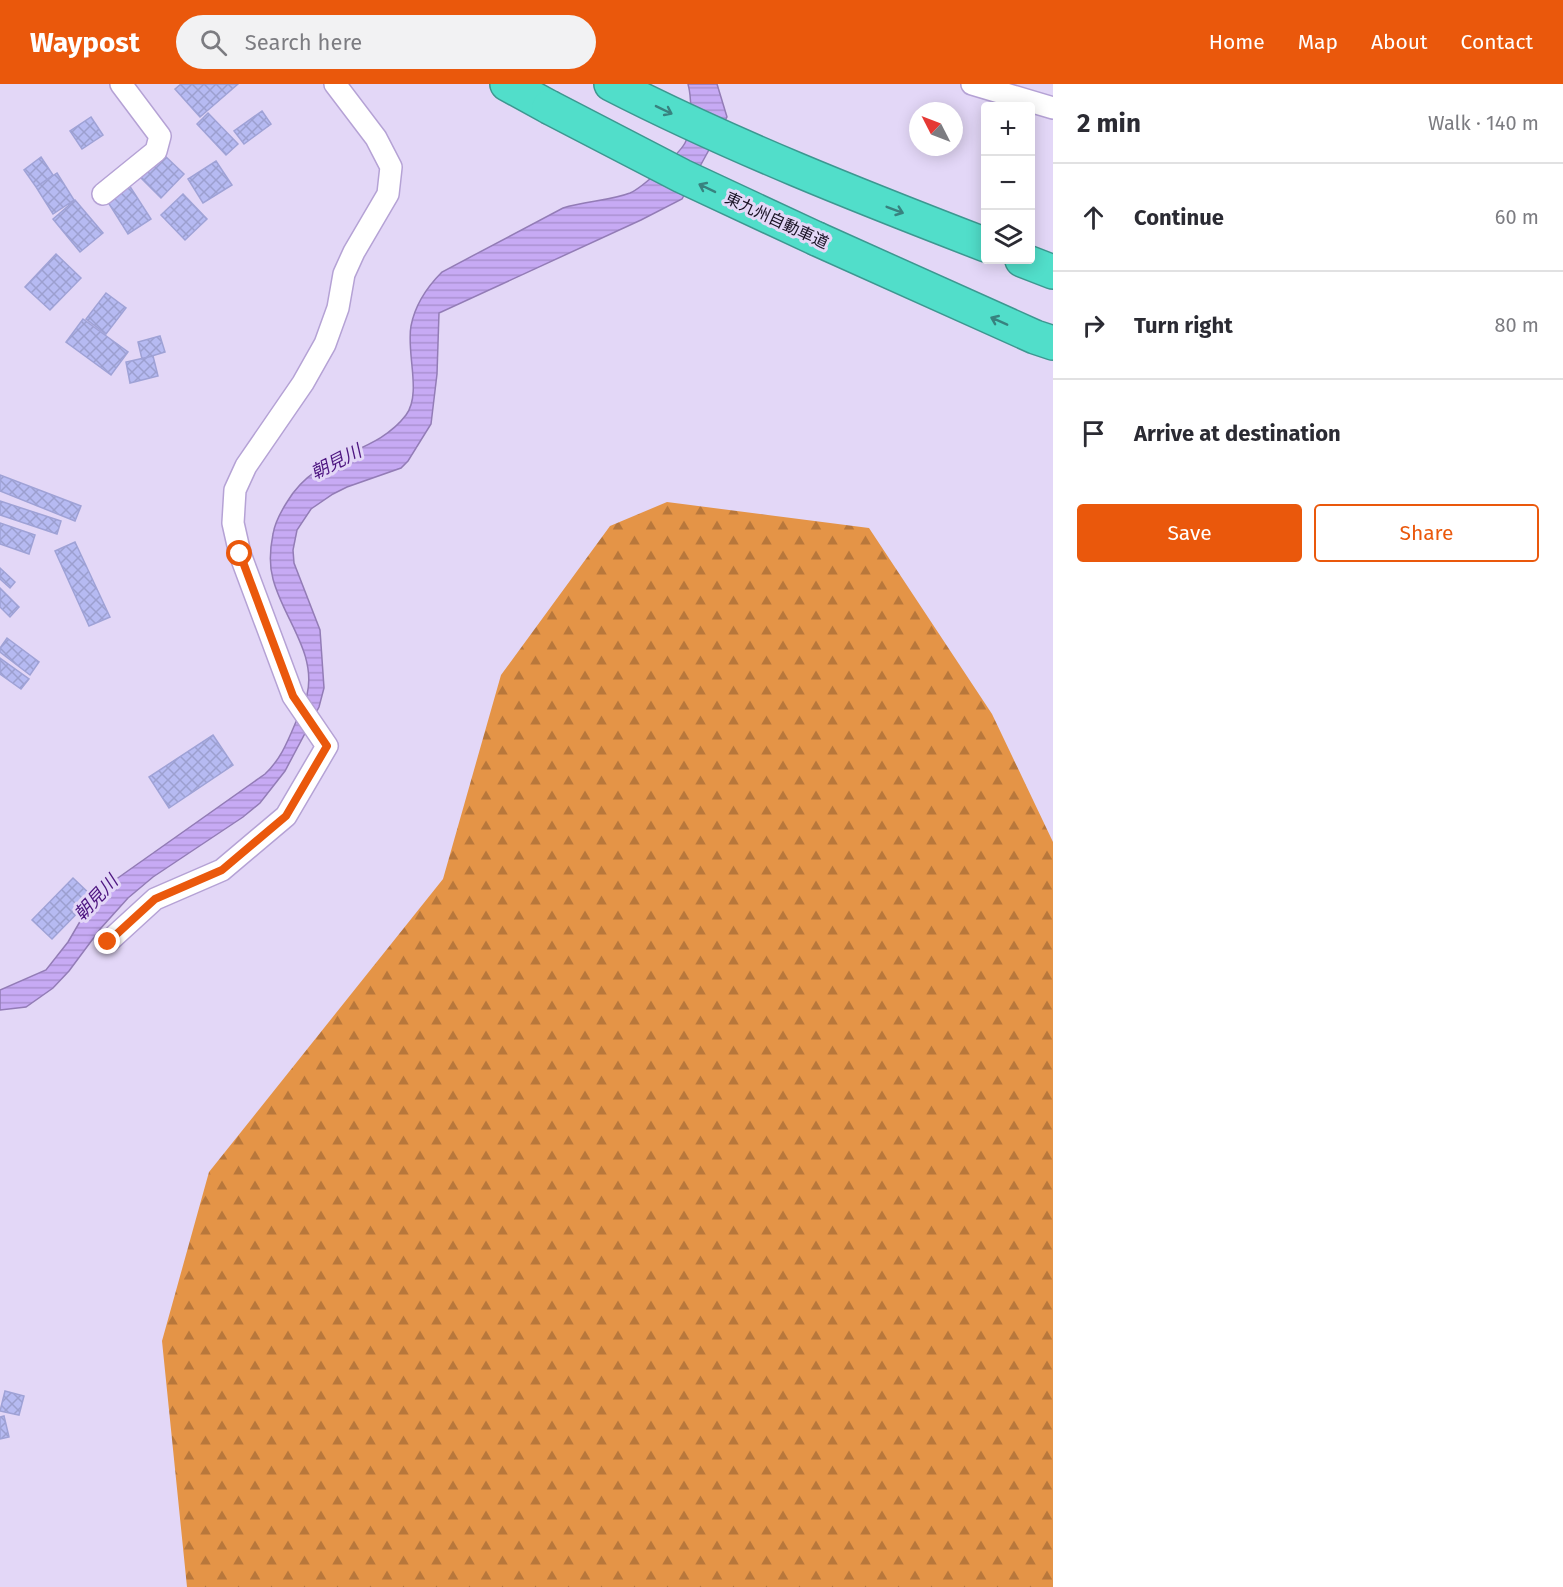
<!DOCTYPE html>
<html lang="en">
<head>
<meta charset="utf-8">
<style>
	:root { --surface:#fff; --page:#f2f2f3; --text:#2b2b33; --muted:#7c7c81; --line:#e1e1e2; --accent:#ea580c }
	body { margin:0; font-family:"Fira Sans","Noto Sans JP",sans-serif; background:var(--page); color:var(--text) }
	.controls { position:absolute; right:18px; top:18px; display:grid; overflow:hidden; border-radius:6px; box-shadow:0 3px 15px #0003 }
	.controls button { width:54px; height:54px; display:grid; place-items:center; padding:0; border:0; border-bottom:2px solid var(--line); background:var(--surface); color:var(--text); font:30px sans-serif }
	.compass { position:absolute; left:909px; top:18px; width:54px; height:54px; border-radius:50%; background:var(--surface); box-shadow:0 3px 15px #0003; rotate:312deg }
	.stop { position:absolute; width:18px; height:18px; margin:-14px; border:4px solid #ea580c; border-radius:50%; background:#fff }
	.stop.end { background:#ea580c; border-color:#fff; box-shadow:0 2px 6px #0008 }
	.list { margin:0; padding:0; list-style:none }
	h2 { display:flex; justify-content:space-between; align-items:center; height:78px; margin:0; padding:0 24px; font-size:26px }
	h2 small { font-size:20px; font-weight:400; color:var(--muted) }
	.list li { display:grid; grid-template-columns:39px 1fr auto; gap:18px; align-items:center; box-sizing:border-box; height:108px; padding:0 24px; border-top:2px solid var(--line) }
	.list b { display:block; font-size:22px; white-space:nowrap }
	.list em { font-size:20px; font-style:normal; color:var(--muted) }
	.actions { display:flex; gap:12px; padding:18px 24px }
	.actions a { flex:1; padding:14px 0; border:2px solid var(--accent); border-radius:6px; text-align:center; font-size:21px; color:var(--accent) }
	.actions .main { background:var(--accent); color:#fff }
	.icon { flex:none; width:33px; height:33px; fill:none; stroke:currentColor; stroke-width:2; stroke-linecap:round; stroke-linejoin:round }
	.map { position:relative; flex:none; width:1053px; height:1503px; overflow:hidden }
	header { display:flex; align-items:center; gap:36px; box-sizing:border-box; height:84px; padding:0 30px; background:var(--accent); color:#fff }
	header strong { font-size:28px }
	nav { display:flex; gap:33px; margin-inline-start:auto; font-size:21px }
	.search { width:420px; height:54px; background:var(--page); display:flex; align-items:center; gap:15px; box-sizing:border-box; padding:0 21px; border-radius:33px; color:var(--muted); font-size:22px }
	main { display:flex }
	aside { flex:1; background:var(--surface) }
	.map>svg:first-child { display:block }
	.forest { fill:url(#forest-firs) }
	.water { fill:url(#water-rules); stroke:#937cb6; stroke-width:1.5 }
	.building { fill:url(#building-cross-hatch); stroke:#9fa2d6; stroke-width:1.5 }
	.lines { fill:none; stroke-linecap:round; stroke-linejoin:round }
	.minor-casing { stroke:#b5a2d5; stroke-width:24 }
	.motorway-casing { stroke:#3d9790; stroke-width:36 }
	.minor { stroke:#fff; stroke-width:21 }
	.motorway { stroke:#51deca; stroke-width:33 }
	.motorway-bridge-casing { stroke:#3d9790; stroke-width:36; stroke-linecap:butt }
	.motorway-bridge { stroke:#51deca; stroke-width:33 }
	.oneway { stroke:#38827f }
	.route { stroke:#ea580c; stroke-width:8 }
	.labels { text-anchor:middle; stroke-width:6; stroke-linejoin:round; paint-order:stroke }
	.street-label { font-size:16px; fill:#191224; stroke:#e3d7f7 }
	.water-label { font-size:18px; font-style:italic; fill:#4d1580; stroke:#e3d7f7 }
</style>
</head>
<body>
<header>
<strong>Waypost</strong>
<div class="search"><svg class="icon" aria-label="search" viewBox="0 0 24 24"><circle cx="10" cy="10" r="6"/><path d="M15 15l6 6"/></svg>Search here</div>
<nav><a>Home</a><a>Map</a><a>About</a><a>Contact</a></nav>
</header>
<main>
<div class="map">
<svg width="1053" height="1503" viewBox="0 0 1053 1503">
	<defs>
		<pattern id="forest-firs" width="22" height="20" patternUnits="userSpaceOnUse" patternTransform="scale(1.5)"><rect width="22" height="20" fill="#e49447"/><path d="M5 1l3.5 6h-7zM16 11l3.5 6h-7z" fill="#b8773b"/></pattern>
		<pattern id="water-rules" width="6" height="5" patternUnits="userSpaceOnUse" patternTransform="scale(1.5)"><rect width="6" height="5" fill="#c7aaf4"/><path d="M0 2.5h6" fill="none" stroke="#aa91d1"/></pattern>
		<pattern id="building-cross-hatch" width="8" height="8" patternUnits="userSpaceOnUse" patternTransform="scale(1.5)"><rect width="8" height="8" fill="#b6baf2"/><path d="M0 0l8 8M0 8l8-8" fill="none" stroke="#9c9fcf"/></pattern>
	</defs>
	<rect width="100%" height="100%" fill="#e3d7f7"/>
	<path class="forest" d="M667 418 869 444 992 630 1053 758V1503H187L162 1257 209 1088 443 795 501 591 610 442Z"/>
	<path class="water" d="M688 0H717L727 33 682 115 641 136 439 229 437 290 431 340 408 377 401 384 347 403 333 410 311 425 297 446 293 466 294 479 320 546 324 604 319 623 285 687 260 719 243 733 153 793 128 814 101 844 69 887 53 904 26 923 0 926V906L46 886 68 858 92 817 115 796 265 690C280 676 287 659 295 640 299 631 305 621 307 611 317 569 283 534 273 495 269 481 270 465 273 450 275 438 280 429 287 418 318 366 374 373 406 331 422 310 406 268 411 242 415 221 427 203 442 188L563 124C585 117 609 117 630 109 642 104 679 70 685 59 692 46 692 15 688 0Z"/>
	<path class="building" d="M181 0H238L200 33 175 5Z
		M262 27 271 40 244 60 234 47Z
		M208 29 238 60 226 71 197 40Z
		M91 33 103 51 82 65 70 47Z
		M163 70 184 90 161 114 140 93Z
		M41 73 53 91 36 103 24 86Z
		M216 77 232 101 203 119 188 95Z
		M57 89 74 116 53 130 36 103Z
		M129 101 151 135 128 150 106 115Z
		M183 110 207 135 185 156 161 131Z
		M75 116 103 149 80 168 53 135Z
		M56 170 81 194 50 226 25 203Z
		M106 209 126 224 106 250 86 235Z
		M83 235 128 268 111 291 66 258Z
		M160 252 165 268 142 275 138 258Z
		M153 272 158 292 130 299 126 278Z
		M0 391 81 422 75 437 0 407Z
		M0 417 61 437 57 450 0 431Z
		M0 439 35 451 29 470 0 460Z
		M75 458 110 533 89 542 55 467Z
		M0 484 15 498 10 504 0 495Z
		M0 504 19 523 10 533 0 523Z
		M7 554 39 578 30 591 0 568V564Z
		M0 574 29 595 21 605 0 590Z
		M213 651 233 681 169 724 149 693Z
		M73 794 93 813 52 855 32 836Z
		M5 1307 24 1312 19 1331 0 1327Z
		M4 1332 9 1353 0 1355V1333Z"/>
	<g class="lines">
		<g class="minor-casing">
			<path id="minor" d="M972 0 1053 24
				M103 110 156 67 160 52 121 0
				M108 858 155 815 222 786 286 732 327 662 293 612 240 470 233 439 235 406 246 382 303 299 325 260 338 224 344 190 354 168 388 110 391 83 376 54 335 0"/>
		</g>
		<g class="motorway-casing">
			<path id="motorway" d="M507 0 549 23
				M611 0C732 62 859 112 986 161
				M817 155 1035 253 1053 259
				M1022 176 1053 188"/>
		</g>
		<use href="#minor" class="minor"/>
		<use href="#motorway" class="motorway"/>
		<g class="motorway-bridge-casing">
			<path id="motorway-bridge" d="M549 23 682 92 817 155"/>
		</g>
		<use href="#motorway-bridge" class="motorway-bridge"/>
	</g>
	<defs><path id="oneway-shaft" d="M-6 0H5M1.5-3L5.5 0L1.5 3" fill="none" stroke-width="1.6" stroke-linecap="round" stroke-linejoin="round" transform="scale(1.5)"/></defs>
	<g class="oneway">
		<use href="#oneway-shaft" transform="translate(664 26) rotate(26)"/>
		<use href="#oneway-shaft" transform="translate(707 104) rotate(-154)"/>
		<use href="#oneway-shaft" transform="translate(895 126) rotate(21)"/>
		<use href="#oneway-shaft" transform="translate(999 237) rotate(-156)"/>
	</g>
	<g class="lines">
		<path class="route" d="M108 858 155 815 222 786 286 732 327 662 293 612 240 470"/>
	</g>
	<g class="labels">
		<g class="street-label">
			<text transform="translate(777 136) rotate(25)" y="6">東九州自動車道</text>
		</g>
		<g class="water-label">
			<text transform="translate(336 378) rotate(-27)" y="6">朝見川</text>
			<text transform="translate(96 814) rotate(-47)" y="6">朝見川</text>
		</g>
	</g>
</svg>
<div class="controls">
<button>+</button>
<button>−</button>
<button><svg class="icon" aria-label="layers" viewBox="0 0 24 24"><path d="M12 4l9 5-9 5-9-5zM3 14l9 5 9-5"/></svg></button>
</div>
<svg class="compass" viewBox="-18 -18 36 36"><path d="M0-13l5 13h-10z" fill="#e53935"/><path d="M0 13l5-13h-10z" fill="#7c7c81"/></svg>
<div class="stop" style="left:240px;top:470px"></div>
<div class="stop end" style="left:108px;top:858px"></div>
</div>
<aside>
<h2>2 min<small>Walk · 140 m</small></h2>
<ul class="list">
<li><svg class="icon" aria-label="ahead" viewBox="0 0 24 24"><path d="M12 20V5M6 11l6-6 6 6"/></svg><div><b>Continue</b></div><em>60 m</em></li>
<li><svg class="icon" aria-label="right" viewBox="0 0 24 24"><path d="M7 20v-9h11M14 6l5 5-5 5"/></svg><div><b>Turn right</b></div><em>80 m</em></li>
<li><svg class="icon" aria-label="arrive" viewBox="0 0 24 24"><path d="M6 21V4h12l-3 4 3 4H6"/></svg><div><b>Arrive at destination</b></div></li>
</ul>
<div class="actions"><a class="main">Save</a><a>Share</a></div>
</aside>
</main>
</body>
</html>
